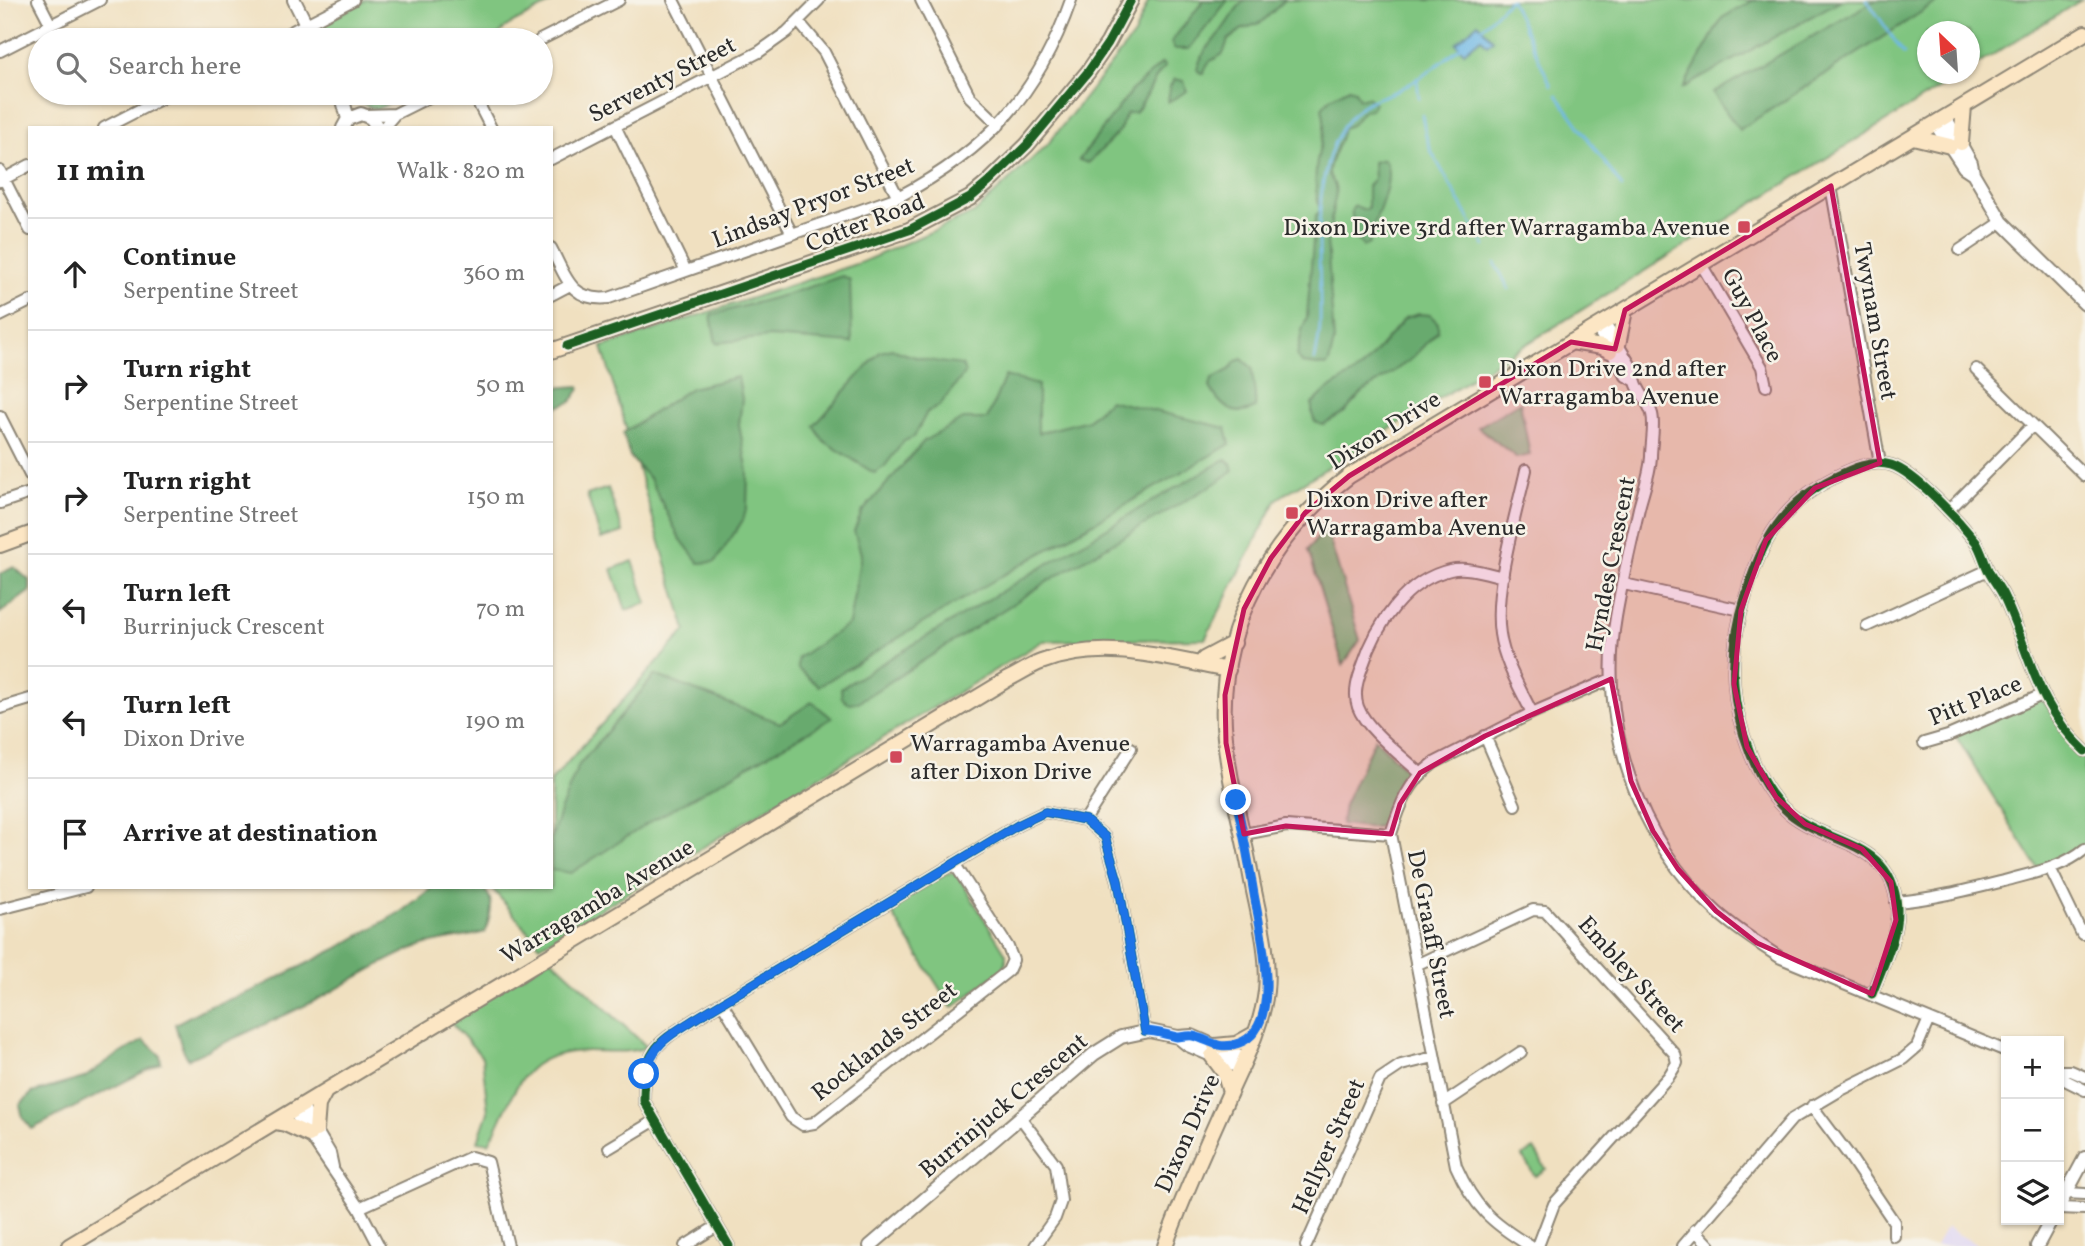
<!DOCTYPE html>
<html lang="en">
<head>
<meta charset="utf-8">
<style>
	:root { --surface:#fff; --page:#f6f6f6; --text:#222; --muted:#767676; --line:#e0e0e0 }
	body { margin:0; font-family:Vollkorn,serif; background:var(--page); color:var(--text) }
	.controls { position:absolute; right:21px; bottom:21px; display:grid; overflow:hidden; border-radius:0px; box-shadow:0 2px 5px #0004 }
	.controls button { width:63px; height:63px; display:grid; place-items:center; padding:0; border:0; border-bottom:2px solid var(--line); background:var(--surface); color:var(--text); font:35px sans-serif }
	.compass { position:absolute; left:1917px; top:21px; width:63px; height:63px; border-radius:50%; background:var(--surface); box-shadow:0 2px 5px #0004; rotate:335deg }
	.stop { position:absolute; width:21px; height:21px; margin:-16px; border:5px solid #1a73e8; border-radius:50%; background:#fff }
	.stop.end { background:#1a73e8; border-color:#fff; box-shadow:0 2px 7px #0008 }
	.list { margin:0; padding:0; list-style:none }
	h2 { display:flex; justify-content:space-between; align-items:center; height:91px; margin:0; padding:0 28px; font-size:30px }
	h2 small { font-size:23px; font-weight:400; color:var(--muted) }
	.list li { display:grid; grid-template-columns:46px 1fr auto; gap:21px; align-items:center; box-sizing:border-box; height:112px; padding:0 28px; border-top:2px solid var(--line) }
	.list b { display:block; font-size:26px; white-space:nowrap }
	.list p { margin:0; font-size:23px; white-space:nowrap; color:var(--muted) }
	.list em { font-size:23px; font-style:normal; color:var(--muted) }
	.icon { flex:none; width:38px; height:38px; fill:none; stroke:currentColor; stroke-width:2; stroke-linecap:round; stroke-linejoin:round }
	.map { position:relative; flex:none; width:2085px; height:1246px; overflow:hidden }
	.search { position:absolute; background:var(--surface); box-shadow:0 2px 5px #0004; left:28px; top:28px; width:525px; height:77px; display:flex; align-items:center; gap:18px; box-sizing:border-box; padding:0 24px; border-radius:38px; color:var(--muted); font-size:26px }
	.panel { position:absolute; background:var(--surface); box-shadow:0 2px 5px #0004; left:28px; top:126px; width:525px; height:763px; border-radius:0px }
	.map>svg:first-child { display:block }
	.built { fill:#ded5f5 }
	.green { fill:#80c580; stroke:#567856; stroke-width:2 }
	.forest { fill:#68aa6e; stroke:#4a6a4c; stroke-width:2 }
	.water { fill:#6db8e6; stroke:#4c7288; stroke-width:2 }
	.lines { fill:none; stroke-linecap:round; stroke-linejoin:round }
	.stream { stroke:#6db8e6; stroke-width:2.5 }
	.minor-casing { stroke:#8e8676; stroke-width:14 }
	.tertiary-casing { stroke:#8e8676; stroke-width:16 }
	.secondary-casing { stroke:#8e8676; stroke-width:18 }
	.minor { stroke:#fff; stroke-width:10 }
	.tertiary { stroke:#fff; stroke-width:12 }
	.secondary { stroke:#fce6c4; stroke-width:14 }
	.cycleway-casing { stroke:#f7f3e8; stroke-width:13 }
	.cycleway { stroke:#1b5e20; stroke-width:9 }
	.route { stroke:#1a73e8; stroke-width:9 }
	.marked { fill:#c2185b; fill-opacity:0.2; stroke:#c2185b; stroke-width:5; stroke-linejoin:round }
	.poi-dot { fill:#d1495b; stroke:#f7f3e8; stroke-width:2.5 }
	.labels { text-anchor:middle; stroke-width:5; stroke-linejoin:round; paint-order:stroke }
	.street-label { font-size:24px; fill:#2b2b2b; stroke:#f7f3e8 }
	.poi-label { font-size:24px; fill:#2b2b2b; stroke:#f7f3e8; text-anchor:start }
</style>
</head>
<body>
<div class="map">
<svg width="2085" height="1246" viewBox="0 0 2085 1246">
	<rect width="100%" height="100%" fill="#f7f3e8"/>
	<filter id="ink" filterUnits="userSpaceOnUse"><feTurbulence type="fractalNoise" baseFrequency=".0143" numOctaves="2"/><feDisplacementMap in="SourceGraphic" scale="14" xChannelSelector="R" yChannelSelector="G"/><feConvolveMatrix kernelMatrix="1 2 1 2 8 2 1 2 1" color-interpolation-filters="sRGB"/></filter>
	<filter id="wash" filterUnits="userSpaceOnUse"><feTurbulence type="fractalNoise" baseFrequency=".00686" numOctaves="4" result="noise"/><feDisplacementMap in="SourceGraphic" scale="28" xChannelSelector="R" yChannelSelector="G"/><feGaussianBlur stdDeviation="1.57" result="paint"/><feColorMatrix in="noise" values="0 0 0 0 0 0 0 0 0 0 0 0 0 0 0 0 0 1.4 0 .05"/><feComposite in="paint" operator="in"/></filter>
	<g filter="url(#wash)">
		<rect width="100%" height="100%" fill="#f0e0c0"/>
		<path class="built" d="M1946 1227 1979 1246H1935Z"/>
		<path class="green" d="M366 0H557L507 26 493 40H323L324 23Z
			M1149 0H2081L1970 69 1969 32H1927V74H1962L1277 499 1205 639 1043 641 540 946 491 887H551V781L686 630 602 347 862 262 974 213 1047 145 1134 35Z
			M351 93H410L375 110 355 99Z
			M1520 402 1530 455 1517 458 1478 427Z
			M608 488 623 532 601 539 587 495Z
			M1326 527 1360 640 1343 665 1308 550Z
			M633 561 647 603 626 610 612 569Z
			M2041 698 2085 752V852L2040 872 1955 735Z
			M1375 738 1410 774C1407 781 1402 786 1399 793 1380 834 1387 829 1341 824L1344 805Z
			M947 873H954L961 881 1006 954V962L1003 969 952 1008 889 909Z
			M551 958 647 1047C628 1054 607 1051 588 1051 517 1052 517 1092 489 1143L478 1141 488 1112 482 1057 450 1021Z
			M1534 1149 1546 1169 1535 1176 1522 1156Z"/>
		<path class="forest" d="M1204 0H1228L1189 49H1174L1171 42Z
			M1245 0H1285L1262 22 1241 30 1228 40 1223 54 1209 62 1203 74 1199 72 1197 69C1202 50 1214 42 1224 27 1231 18 1236 7 1245 0Z
			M1754 0H1841L1683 88 1722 18Z
			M1876 0H1940L1739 130 1713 93Z
			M1162 63 1165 67C1151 79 1148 99 1135 113H1127C1123 119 1123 124 1120 129 1117 134 1092 160 1088 163L1079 160 1132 90Z
			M1175 79 1184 81 1187 91 1168 102 1170 86Z
			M1349 88 1355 90 1359 99 1367 97 1375 103 1371 109 1363 111 1352 125 1343 128C1341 144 1331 155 1329 170 1328 177 1333 180 1335 186 1338 196 1333 203 1332 213 1330 224 1332 229 1327 240L1334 341 1329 363 1326 366 1302 363 1297 356 1302 330 1307 317 1315 217 1320 210C1316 197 1315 184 1316 170 1317 147 1329 133 1322 108L1330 98Z
			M1384 159C1398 181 1371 221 1369 244L1363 246 1353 235C1355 225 1351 218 1352 209L1355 206 1365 210 1368 208V186L1374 179 1373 162Z
			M842 276 850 280 852 343 769 337 716 343 711 315 788 294Z
			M1419 314 1430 315 1438 323V331L1410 360 1361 394 1345 412 1322 425 1315 422 1312 414V404L1327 390 1361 369 1405 318Z
			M892 349C916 359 937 362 962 365L965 373 939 406 927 412 914 437 904 441 884 467 874 473 824 441 814 426 880 352Z
			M1242 359 1252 368C1252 380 1257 397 1255 408 1234 419 1219 405 1210 387L1212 379 1229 370 1236 361Z
			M1005 376 1038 385V433L1088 420 1109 400 1226 428 1230 444 981 588 819 686 798 669V658L849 624 861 554 854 531 862 512 924 441 963 419H987Z
			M738 377 742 399 739 425 748 472 747 506 743 520 715 562 699 563 679 537 650 479 630 457 623 433 691 388Z
			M579 386 580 389 571 402 551 409V388Z
			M1226 459 1231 463 1233 471 1219 481 1058 575 858 702 848 703 842 698 841 688 1152 501Z
			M14 567 30 581V591L0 613V574Z
			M655 675 780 723 812 702 832 718 650 822 571 873 551 870V840L559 814 578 766Z
			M433 887H482C497 901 490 915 485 932 460 940 436 939 412 949 381 962 355 979 326 995 281 1018 234 1038 188 1059L181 1045 175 1024 203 1009 252 991 336 949 402 911Z
			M144 1040 160 1055 161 1063 32 1129 23 1118 20 1105 32 1093 84 1078 109 1060Z"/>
		<path class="water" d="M1478 23 1493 40 1487 45 1481 38 1464 52 1456 43Z"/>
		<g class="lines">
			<path class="stream" d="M1511 0 1551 85
				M1867 0 1904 54
				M1481 29 1509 0
				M1417 78 1419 99
				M1557 95 1622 187
				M1422 115 1426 136 1431 151 1485 246
				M1495 263 1509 289
				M1315 360C1317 348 1320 335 1320 323 1322 259 1306 159 1356 111 1367 100 1380 98 1394 92 1417 82 1441 63 1460 47"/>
		</g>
	</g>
	<g filter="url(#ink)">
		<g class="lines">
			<g class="minor-casing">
				<path id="minor" d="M38 0 51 25
					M673 0 792 234
					M921 0 970 97 999 125
					M798 21 824 52 898 197
					M275 40 353 0
					M540 40 619 0
					M0 51 100 0
					M473 93 491 128
					M366 115 395 114
					M615 126 686 271
					M104 128 172 93
					M383 128 395 114 437 93
					M551 159 759 52 787 32 819 0
					M0 171 30 230
					M0 181 30 165
					M1831 186 1880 463
					M551 248C566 277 571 302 609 298L898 197C987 150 1038 95 1071 0
					M1960 250 2002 222
					M1701 264 1762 367 1766 386
					M551 295 570 285
					M0 316 30 301
					M1604 322 1634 371C1634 388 1647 398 1652 414 1655 426 1651 444 1651 457 1650 474 1643 492 1639 508 1631 544 1622 581 1616 617 1598 722 1637 840 1717 912 1736 929 1759 944 1781 958L2006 1051
					M1596 327 1626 376 1634 380
					M1976 369 2085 476
					M0 416 30 475
					M1526 470C1516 515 1493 590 1500 634 1504 662 1520 688 1532 713
					M0 503 30 493
					M1948 511 2033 425
					M1624 584 1741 610
					M1867 626 1988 570
					M0 708 30 699
					M1485 736 1515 805
					M1924 743 1948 736 2042 695
					M1420 773C1402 756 1366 729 1358 707 1353 693 1358 678 1363 665 1376 625 1406 580 1450 570 1467 566 1486 573 1503 577
					M1085 820 1131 748
					M1244 834 1286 826 1391 834
					M2050 868 2082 934
					M1896 902C1933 899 1968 890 2004 881 2032 873 2062 868 2085 849
					M0 909 86 887
					M1416 965 1533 910 1545 911 1675 1054 1677 1063 1669 1076 1554 1204 1538 1246
					M1872 994C1882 967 1898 937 1897 908 1893 840 1829 846 1789 813 1757 787 1736 723 1734 684 1732 654 1737 623 1746 595 1761 541 1783 503 1835 477 1851 469 1872 459 1891 465 1916 473 1959 521 1976 542 1982 552 1984 562 1989 572 1993 580 1999 587 2003 595 2031 653 2034 704 2085 751
					M722 1003 791 1117 803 1125 814 1123 1008 971 1013 960 1008 947 954 863
					M2059 1071H2071L2085 1077
					M2059 1074 2065 1080 2085 1090
					M1443 1104 1521 1052
					M302 1106 330 1153 333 1167
					M1812 1106 1848 1154 1894 1222V1236
					M293 1111 359 1208 379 1246
					M1020 1117 1056 1165 1061 1201 1055 1218 1035 1246
					M609 1148 654 1121
					M2066 1193 2085 1194
					M359 1208 471 1157 488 1162 508 1246
					M2059 1208 2085 1209
					M1695 1230 1710 1246
					M685 1246 717 1226
					M729 1246 644 1101C644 1048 656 1044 698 1017L1018 825 1045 812 1085 820 1105 837 1118 881 1145 1031
					M1306 1246 1380 1079 1401 1065 1434 1057
					M1530 1246C1492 1223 1474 1207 1456 1166L1391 834C1400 805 1408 782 1434 763L1532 713 1611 679
					M1683 1246 1792 1119 1841 1090 1903 1059 1917 1047 1929 1019"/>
			</g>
			<g class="tertiary-casing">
				<path id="tertiary" d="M294 0 314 40
					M341 93 348 119
					M1945 117 1971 163 1973 173 2002 222 2085 304
					M1935 123 1964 167 1973 173
					M343 128 348 119 361 114 371 118 378 128
					M1178 1037 1188 1045 1241 1068
					M2059 1206 2085 1158
					M870 1246 1094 1054 1121 1037 1149 1031 1178 1037 1192 1036 1245 1059
					M2037 1246 2051 1220"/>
			</g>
			<g class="secondary-casing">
				<path id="secondary" d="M1913 137 1950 146
					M1961 143 1964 106
					M1571 342 1602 347 1610 351
					M1618 345 1625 310
					M551 351 909 230 970 198 989 182 1027 145 1088 72 1108 43 1131 0
					M0 545 30 534
					M1204 659 1234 643
					M1215 1046 1236 1044 1254 1034
					M1212 1056 1224 1072 1230 1092
					M275 1122 285 1124 309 1135
					M316 1130 318 1105 325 1092
					M69 1246 1008 679C1019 674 1030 666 1041 662 1104 638 1166 658 1228 670
					M1165 1246C1184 1193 1208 1142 1231 1090 1245 1059 1262 1026 1266 991 1270 953 1258 914 1251 876 1242 826 1227 776 1224 725 1219 624 1271 536 1349 476L2085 33"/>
			</g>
			<use href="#minor" class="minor"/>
			<use href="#tertiary" class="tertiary"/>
			<use href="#secondary" class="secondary"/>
			<g class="cycleway-casing">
				<path id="cycleway" d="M567 346 909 230 970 198 989 182 1027 145 1088 72 1108 43 1131 0
					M1872 994C1882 967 1898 937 1897 908 1893 840 1829 846 1789 813 1757 787 1736 723 1734 684 1732 654 1737 623 1746 595 1761 541 1783 503 1835 477 1851 469 1872 459 1891 465 1916 473 1959 521 1976 542 1982 552 1984 562 1989 572 1993 580 1999 587 2003 595 2031 653 2034 704 2085 751
					M729 1246 644 1101C644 1048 656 1044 698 1017L1018 825 1045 812 1085 820 1105 837 1118 881 1145 1031"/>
			</g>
			<use href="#cycleway" class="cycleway"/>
		</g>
	</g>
	<g class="lines" filter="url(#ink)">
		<path class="route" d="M644 1074C656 1040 669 1036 698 1017L1018 825 1045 812 1085 820 1105 837 1118 881 1145 1031C1157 1031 1166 1035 1177 1037 1182 1037 1188 1035 1193 1036 1211 1040 1218 1051 1239 1043 1285 1027 1260 929 1254 894 1249 863 1243 831 1236 800"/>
	</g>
	<path class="marked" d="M1831 186 1880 463 1815 488 1766 540 1741 610 1734 684 1747 747 1776 797 1805 824 1862 849 1891 882 1896 920 1872 994 1757 943 1716 911 1678 869 1653 831 1631 781 1611 679 1485 736 1420 773 1400 804 1391 834 1286 826 1244 834 1226 743 1225 695 1244 609 1271 558 1305 513 1349 476 1571 342 1615 349 1625 310Z"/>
	<g class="poi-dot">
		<rect x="1737" y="220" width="14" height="14" rx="3.5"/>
		<rect x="1478" y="375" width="14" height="14" rx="3.5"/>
		<rect x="1285" y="506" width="14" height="14" rx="3.5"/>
		<rect x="889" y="750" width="14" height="14" rx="3.5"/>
	</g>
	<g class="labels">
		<g class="street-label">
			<text transform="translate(662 79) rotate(-27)" y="8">Serventy Street</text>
			<text transform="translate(813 202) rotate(-21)" y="8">Lindsay Pryor Street</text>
			<text transform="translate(865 222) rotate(-21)" y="8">Cotter Road</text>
			<text transform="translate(1753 315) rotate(62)" y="8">Guy Place</text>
			<text transform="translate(1876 321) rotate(80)" y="8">Twynam Street</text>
			<text transform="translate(1384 430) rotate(-32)" y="8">Dixon Drive</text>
			<text transform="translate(1610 564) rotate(-79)" y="8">Hyndes Crescent</text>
			<text transform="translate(1975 700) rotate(-22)" y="8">Pitt Place</text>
			<text transform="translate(597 901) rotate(-31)" y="8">Warragamba Avenue</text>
			<text transform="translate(1432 934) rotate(79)" y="8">De Graaff Street</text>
			<text transform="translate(1632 974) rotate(48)" y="8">Embley Street</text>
			<text transform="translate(884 1041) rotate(-38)" y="8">Rocklands Street</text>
			<text transform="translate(1003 1105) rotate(-40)" y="8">Burrinjuck Crescent</text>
			<text transform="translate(1187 1133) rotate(-66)" y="8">Dixon Drive</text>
			<text transform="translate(1328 1146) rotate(-66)" y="8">Hellyer Street</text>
		</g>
		<g class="poi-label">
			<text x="1730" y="235" text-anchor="end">Dixon Drive 3rd after Warragamba Avenue</text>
			<text x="1499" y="376">Dixon Drive 2nd after<tspan x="1499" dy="28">Warragamba Avenue</tspan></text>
			<text x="1306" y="507">Dixon Drive after<tspan x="1306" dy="28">Warragamba Avenue</tspan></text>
			<text x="910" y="751">Warragamba Avenue<tspan x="910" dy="28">after Dixon Drive</tspan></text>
		</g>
	</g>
</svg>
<div class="controls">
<button>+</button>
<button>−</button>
<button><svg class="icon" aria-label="layers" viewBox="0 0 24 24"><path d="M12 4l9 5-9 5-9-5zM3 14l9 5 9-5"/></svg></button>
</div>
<svg class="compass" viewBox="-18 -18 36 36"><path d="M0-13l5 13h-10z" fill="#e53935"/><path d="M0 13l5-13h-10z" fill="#767676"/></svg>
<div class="stop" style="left:644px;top:1074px"></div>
<div class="stop end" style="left:1236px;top:800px"></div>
<div class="search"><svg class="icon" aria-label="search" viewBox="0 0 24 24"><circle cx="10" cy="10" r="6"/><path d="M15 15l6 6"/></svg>Search here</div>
<section class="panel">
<h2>11 min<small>Walk · 820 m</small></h2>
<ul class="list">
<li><svg class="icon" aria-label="ahead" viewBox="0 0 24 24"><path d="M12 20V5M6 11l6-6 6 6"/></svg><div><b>Continue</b><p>Serpentine Street</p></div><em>360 m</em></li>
<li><svg class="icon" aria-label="right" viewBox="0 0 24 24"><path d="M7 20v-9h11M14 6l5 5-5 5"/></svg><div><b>Turn right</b><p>Serpentine Street</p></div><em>50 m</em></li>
<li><svg class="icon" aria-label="right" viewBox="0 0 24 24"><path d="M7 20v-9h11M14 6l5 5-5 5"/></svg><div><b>Turn right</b><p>Serpentine Street</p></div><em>150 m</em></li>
<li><svg class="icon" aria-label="left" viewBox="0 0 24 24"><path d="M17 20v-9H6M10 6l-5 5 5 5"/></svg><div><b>Turn left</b><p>Burrinjuck Crescent</p></div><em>70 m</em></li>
<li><svg class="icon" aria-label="left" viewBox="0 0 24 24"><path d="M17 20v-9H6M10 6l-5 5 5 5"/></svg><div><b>Turn left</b><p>Dixon Drive</p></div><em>190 m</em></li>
<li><svg class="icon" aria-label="arrive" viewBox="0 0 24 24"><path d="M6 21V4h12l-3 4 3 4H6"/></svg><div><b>Arrive at destination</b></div></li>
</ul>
</section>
</div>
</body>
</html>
